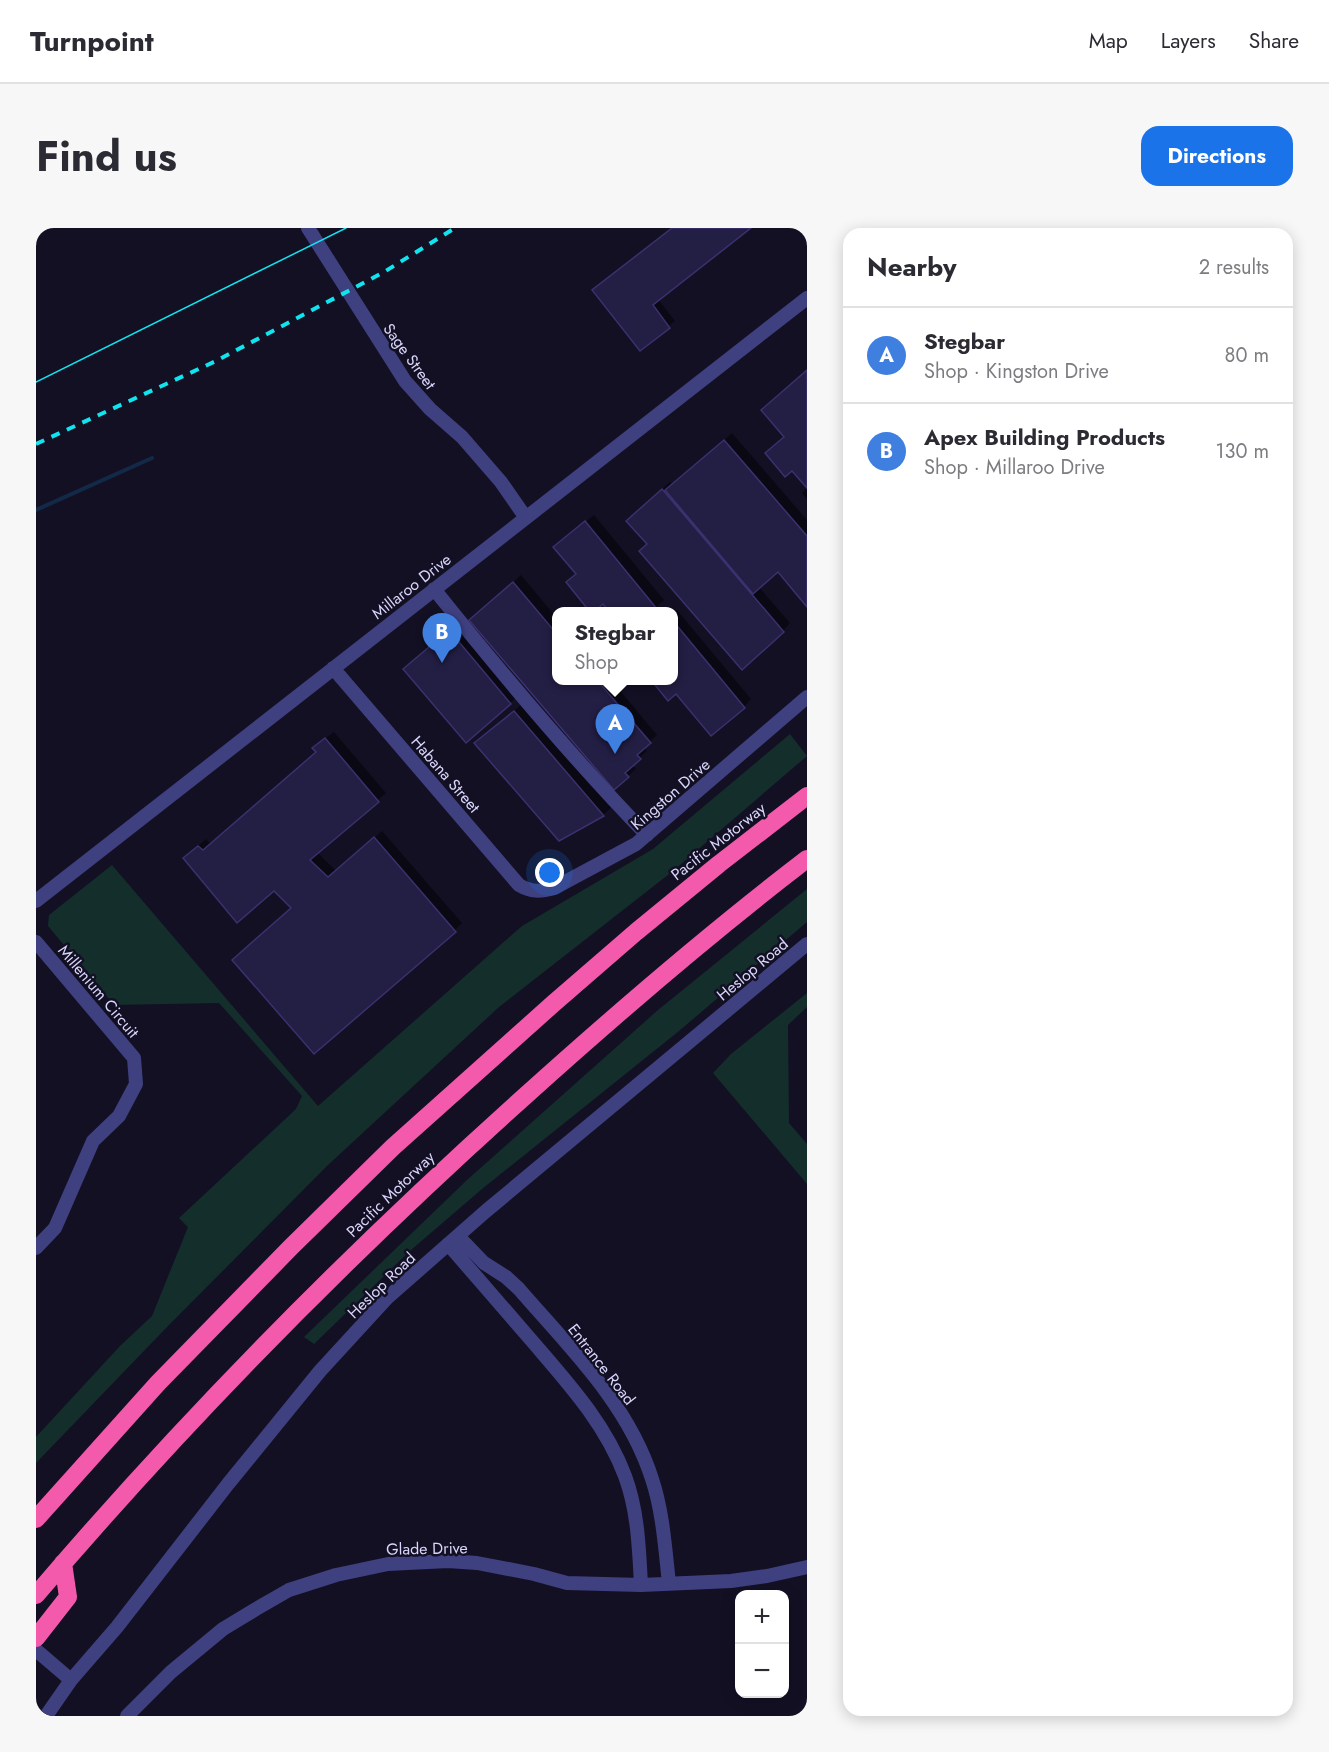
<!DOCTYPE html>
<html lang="en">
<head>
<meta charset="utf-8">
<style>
	:root { --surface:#fff; --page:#f7f7f7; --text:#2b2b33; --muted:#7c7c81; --line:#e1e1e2; --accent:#1a73e8 }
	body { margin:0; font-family:Jost,sans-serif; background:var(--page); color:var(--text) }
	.controls { position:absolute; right:18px; bottom:18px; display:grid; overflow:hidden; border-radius:12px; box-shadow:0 3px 15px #0003 }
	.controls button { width:54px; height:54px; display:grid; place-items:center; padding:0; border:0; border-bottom:2px solid var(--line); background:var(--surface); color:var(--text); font:30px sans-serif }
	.you { position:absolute; left:514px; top:645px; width:21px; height:21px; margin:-15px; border:4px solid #fff; border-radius:50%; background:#1a73e8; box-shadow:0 0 0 9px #1a73e833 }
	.badge { display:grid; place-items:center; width:39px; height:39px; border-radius:50%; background:var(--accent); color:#fff; font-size:20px; font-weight:700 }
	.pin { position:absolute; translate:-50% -50px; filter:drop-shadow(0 2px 3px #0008) }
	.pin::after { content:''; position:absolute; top:32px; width:21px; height:18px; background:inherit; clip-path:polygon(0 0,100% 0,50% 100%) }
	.popup { position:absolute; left:516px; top:379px; width:126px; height:78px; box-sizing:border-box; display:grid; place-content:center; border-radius:12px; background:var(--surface); filter:drop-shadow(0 2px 4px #0005); font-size:20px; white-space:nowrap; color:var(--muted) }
	.popup b { font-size:22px; color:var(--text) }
	.popup::after { content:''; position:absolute; left:50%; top:100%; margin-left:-12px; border:12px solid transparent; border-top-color:var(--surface) }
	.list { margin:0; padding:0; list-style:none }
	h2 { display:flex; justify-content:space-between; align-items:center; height:78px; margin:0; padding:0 24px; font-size:26px }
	h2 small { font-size:20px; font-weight:400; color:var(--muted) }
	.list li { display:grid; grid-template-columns:39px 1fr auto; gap:18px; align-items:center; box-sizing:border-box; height:96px; padding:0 24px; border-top:2px solid var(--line) }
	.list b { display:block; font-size:22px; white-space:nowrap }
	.list p { margin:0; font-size:20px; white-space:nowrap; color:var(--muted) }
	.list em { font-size:20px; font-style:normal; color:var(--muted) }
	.map { position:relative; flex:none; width:771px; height:1488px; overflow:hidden; border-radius:18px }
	header { display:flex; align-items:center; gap:36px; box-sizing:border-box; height:84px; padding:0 30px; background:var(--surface); border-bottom:2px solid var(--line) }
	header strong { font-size:28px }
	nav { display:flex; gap:33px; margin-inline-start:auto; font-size:21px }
	.intro { display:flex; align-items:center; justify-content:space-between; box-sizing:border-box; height:144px; padding:0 36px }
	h1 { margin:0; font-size:42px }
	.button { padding:15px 27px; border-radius:18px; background:var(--accent); color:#fff; font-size:21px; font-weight:700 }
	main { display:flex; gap:36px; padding:0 36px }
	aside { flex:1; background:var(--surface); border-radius:18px; box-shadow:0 3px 15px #0003 }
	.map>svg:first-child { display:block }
	.green { fill:#142e2c }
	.shadow { fill:#0007 }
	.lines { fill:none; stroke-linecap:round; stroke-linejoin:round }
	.stream { stroke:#122947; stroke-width:4 }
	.building { fill:#231e44; stroke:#3a316e; stroke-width:1.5 }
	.minor { stroke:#3f4080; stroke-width:14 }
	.highway { stroke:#f45aac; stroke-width:18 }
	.tram { stroke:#10e5ef; stroke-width:1.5 }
	.rail { stroke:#10e5ef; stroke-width:4; stroke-dasharray:9 8; stroke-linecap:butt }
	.labels { text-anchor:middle; stroke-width:5; stroke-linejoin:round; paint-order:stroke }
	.street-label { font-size:16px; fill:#d9d6fc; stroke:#131024 }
</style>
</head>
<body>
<header>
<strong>Turnpoint</strong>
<nav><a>Map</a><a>Layers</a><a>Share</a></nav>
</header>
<div class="intro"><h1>Find us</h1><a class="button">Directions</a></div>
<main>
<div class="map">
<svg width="771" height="1488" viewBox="0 0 771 1488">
	<rect width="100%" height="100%" fill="#131024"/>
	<path class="green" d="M754 506 771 528 637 643 463 779 292 937 131 1099 0 1235V1209L84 1118 116 1088 152 999 143 990 260 881 266 868 183 775 78 777 12 698 13 687 76 637 282 878 486 698 617 621Z
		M771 661V694L643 803 446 961 375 1022 278 1116 268 1109 431 952 622 782Z
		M771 765V779L752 797 753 895 771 916V956L677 845 695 826Z"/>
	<path class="shadow" d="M636 0H713L622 71 639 93 604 121Z
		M696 205 771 292V376L742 342 723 359 754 395 747 403 613 316 600 285 634 254 637 257Z
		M771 260V271L766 265Z
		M558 287 628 372 615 384 541 346 527 312Z
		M485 347 520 389V452H575L621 507 608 519 611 523 596 537 600 541 578 560 442 385Z
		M641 382 715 471 708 479 641 464 638 452V385Z
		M421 396 482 468 430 513 377 434Z
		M486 476 575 580 567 587 523 611 440 515Z
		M298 504 350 565 281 624 300 643 346 603 426 695 419 702 256 679 238 661 156 623 170 611 175 616 282 524 286 513Z"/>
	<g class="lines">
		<path class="stream" d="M0 282 116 230"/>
	</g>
	<path class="building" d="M636 0H715L617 77 634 100 604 123 556 62Z
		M771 142V260L756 243 749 249 729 225 748 209 725 182Z
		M688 212 771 308V379L742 344 717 366 629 262Z
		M626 261 748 404 706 442 603 323 611 316 590 293Z
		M549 293 621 381 618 384H573L567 376 558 384H554L530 354 540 346 517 319Z
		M477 354 520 405V452H561L615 515 601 527 605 531 589 545 593 549 578 562 433 392Z
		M638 394 709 480 675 508 640 466 632 473 615 452H638Z
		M413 402 475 476 430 515 367 441Z
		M478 483 568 588 523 613 438 515Z
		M289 510 343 574 274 632 292 649 338 609 420 704 278 826 196 732 255 680 238 663 201 695 147 630 162 618 167 622 280 524 276 520Z"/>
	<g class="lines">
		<path class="minor" d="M272 0 369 153 394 181 426 209 465 254 490 290
			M398 361C466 446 535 529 611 607
			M297 440 483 657C495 664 504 664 518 660L600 616 771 469
			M0 673 771 70
			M0 714 98 830 100 856 83 888 57 913 19 1000 0 1020
			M422 1008 448 1035 470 1049 483 1061C533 1119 592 1175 616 1251 627 1284 629 1320 633 1355
			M412 1016C440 1048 468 1081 496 1113 532 1155 569 1195 589 1248 602 1283 603 1320 605 1357
			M0 1422 35 1452
			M10 1488 35 1452 81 1399 192 1256 284 1143 351 1070 450 983 771 716
			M91 1488 135 1444 187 1401 220 1381 253 1362 300 1347 352 1336 412 1333 441 1335 498 1346 531 1355 605 1357 695 1353 731 1348 771 1339"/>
		<path class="highway" d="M0 1291 122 1155 255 1019 357 919 518 775 600 704 683 636 771 568
			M0 1367C151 1190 315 1024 488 869 579 787 673 706 771 631
			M0 1410 32 1369 27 1335"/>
		<path class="tram" d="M0 154 310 0"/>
		<path class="rail" d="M0 216 180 133 348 44 419 0"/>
	</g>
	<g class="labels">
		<g class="street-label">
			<text transform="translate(374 128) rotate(54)" y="6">Sage Street</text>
			<text transform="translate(375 358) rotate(-38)" y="6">Millaroo Drive</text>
			<text transform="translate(410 546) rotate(49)" y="6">Habana Street</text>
			<text transform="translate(634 566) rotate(-41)" y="6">Kingston Drive</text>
			<text transform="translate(682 613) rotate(-38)" y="6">Pacific Motorway</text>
			<text transform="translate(716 741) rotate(-40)" y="6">Heslop Road</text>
			<text transform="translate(63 763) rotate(50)" y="6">Millenium Circuit</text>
			<text transform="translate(354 966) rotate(-44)" y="6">Pacific Motorway</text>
			<text transform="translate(345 1057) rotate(-44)" y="6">Heslop Road</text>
			<text transform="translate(566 1136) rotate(52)" y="6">Entrance Road</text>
			<text transform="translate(391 1320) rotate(-1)" y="6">Glade Drive</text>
		</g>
	</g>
</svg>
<div class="controls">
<button>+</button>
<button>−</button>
</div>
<div class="you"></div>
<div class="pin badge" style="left:579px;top:526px;background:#3f7fe0">A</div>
<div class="popup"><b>Stegbar</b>Shop</div>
<div class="pin badge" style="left:406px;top:435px;background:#3f7fe0">B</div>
</div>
<aside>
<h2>Nearby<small>2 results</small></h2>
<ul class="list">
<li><span class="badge" style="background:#3f7fe0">A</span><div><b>Stegbar</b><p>Shop · Kingston Drive</p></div><em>80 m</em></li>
<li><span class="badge" style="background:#3f7fe0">B</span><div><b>Apex Building Products</b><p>Shop · Millaroo Drive</p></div><em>130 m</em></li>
</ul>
</aside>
</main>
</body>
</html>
